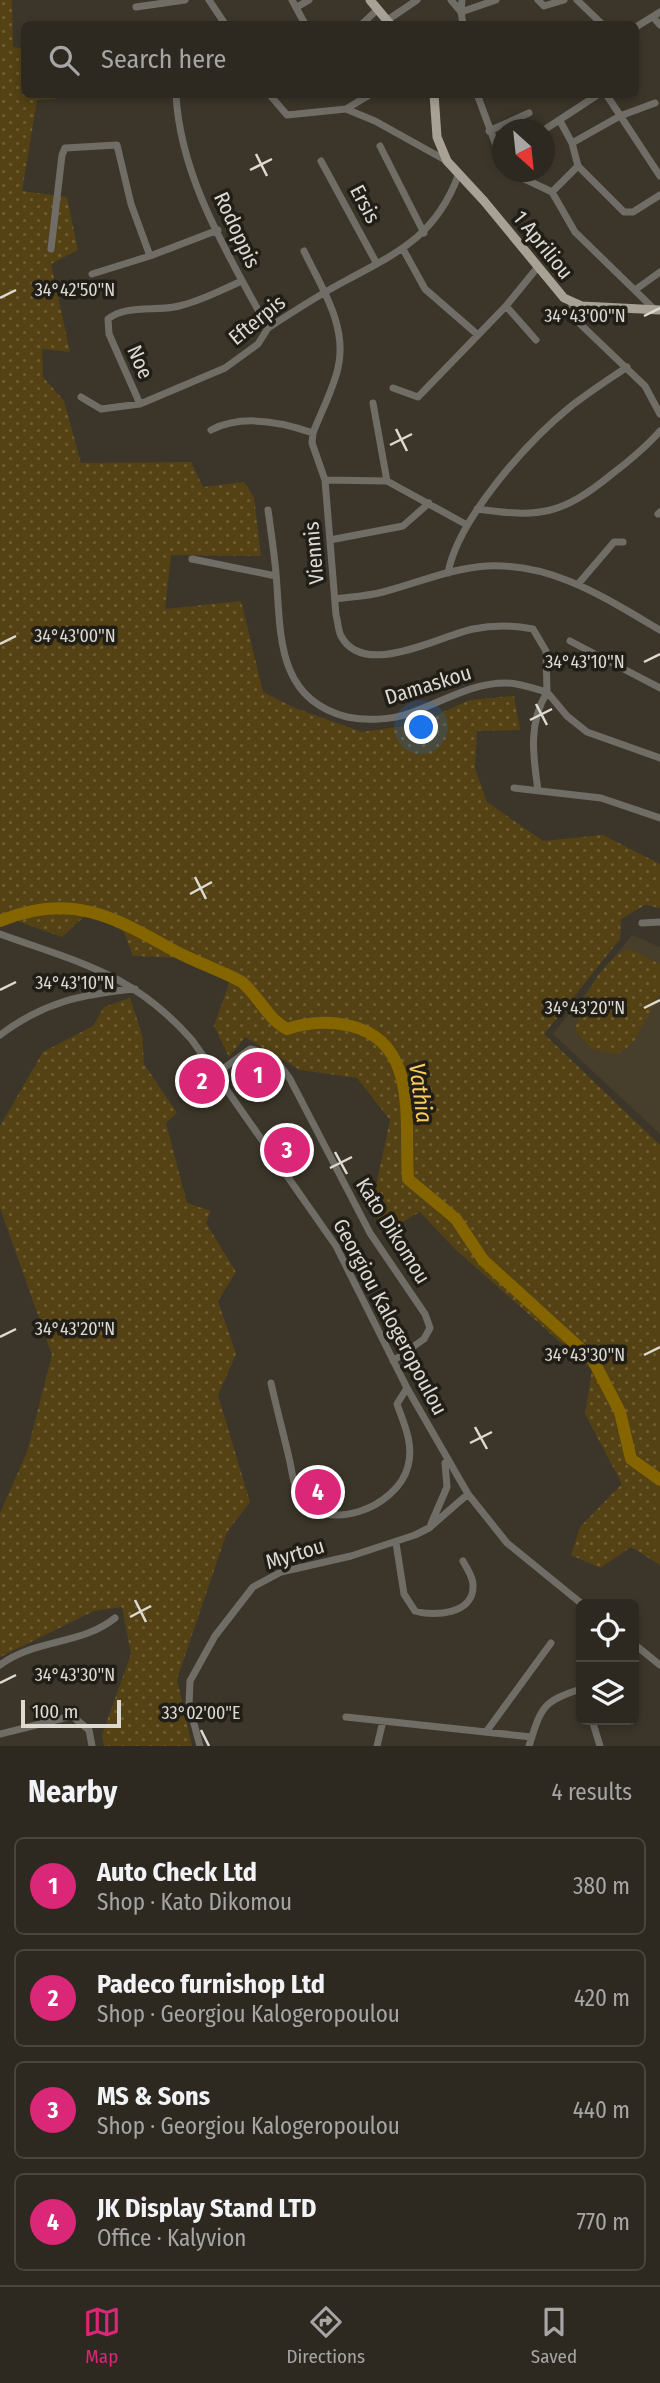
<!DOCTYPE html>
<html lang="en">
<head>
<meta charset="utf-8">
<style>
	:root { --surface:#2d2820; --page:#353029; --text:#f1f3f6; --muted:#a7a6a5; --line:#48443e; --accent:#db2777 }
	body { margin:0; font-family:"Fira Sans Condensed",sans-serif; background:var(--page); color:var(--text) }
	.controls { position:absolute; right:21px; bottom:21px; display:grid; overflow:hidden; border-radius:10px; box-shadow:0 4px 10px #0003 }
	.controls button { width:63px; height:63px; display:grid; place-items:center; padding:0; border:0; border-bottom:2px solid var(--line); background:var(--surface); color:var(--text); font:35px sans-serif }
	.compass { position:absolute; left:492px; top:119px; width:63px; height:63px; border-radius:50%; background:var(--surface); box-shadow:0 4px 10px #0003; rotate:153deg }
	.scale { position:absolute; left:21px; bottom:18px; width:100px; box-sizing:border-box; padding-left:7px; border:4px solid #dddad2; border-top:0; font-size:19px; line-height:24px; white-space:nowrap; color:#dddad2; -webkit-text-stroke:5px #211e18; paint-order:stroke }
	.you { position:absolute; left:422px; top:728px; width:24px; height:24px; margin:-18px; border:5px solid #fff; border-radius:50%; background:#1a73e8; box-shadow:0 0 0 10px #1a73e833 }
	.badge { display:grid; place-items:center; width:46px; height:46px; border-radius:50%; background:var(--accent); color:#fff; font-size:23px; font-weight:700 }
	.pin { position:absolute; translate:-50% -50%; border:4px solid #fff; box-shadow:0 2px 7px #0006 }
	.list { margin:0; padding:0; list-style:none }
	h2 { display:flex; justify-content:space-between; align-items:center; height:91px; margin:0; padding:0 28px; font-size:30px }
	h2 small { font-size:23px; font-weight:400; color:var(--muted) }
	.list li { display:grid; grid-template-columns:46px 1fr auto; gap:21px; align-items:center; box-sizing:border-box; height:98px; margin:0 14px 14px; padding:0 14px; border:2px solid var(--line); border-radius:10px }
	.list b { display:block; font-size:26px; white-space:nowrap }
	.list p { margin:0; font-size:23px; white-space:nowrap; color:var(--muted) }
	.list em { font-size:23px; font-style:normal; color:var(--muted) }
	.icon { flex:none; width:38px; height:38px; fill:none; stroke:currentColor; stroke-width:2; stroke-linecap:round; stroke-linejoin:round }
	.map { position:relative; flex:none; width:660px; height:1746px; overflow:hidden }
	.search { position:absolute; background:var(--surface); box-shadow:0 4px 10px #0003; left:21px; right:21px; top:21px; height:77px; display:flex; align-items:center; gap:18px; box-sizing:border-box; padding:0 24px; border-radius:10px; color:var(--muted); font-size:26px }
	.sheet { height:539px; background:var(--surface) }
	nav { display:flex; justify-content:space-around; align-items:center; box-sizing:border-box; height:98px; border-top:2px solid var(--line); background:var(--surface); font-size:19px; color:var(--muted) }
	nav a { display:grid; justify-items:center; gap:4px }
	nav .on { color:var(--accent) }
	.map>svg:first-child { display:block }
	.built { fill:#473e2b }
	.grass { fill:url(#grass-dots) }
	.lines { fill:none; stroke-linecap:round; stroke-linejoin:round }
	.river { stroke:#856500; stroke-width:12 }
	.minor { stroke:#706d67; stroke-width:7 }
	.major { stroke:#a7a295; stroke-width:9 }
	.ticks { fill:none; stroke:#dddad2; stroke-width:2.5 }
	.labels { text-anchor:middle; stroke-width:7; stroke-linejoin:round; paint-order:stroke }
	.street-label { font-size:21px; fill:#dddad2; stroke:#211e18 }
	.water-label { font-size:23px; font-style:italic; fill:#facc5c; stroke:#211e18 }
	.ticks-label { font-size:18px; text-anchor:middle; fill:#dddad2; stroke:#211e18; stroke-width:7; stroke-linejoin:round; paint-order:stroke }
</style>
</head>
<body>
<div class="map">
<svg width="660" height="1746" viewBox="0 0 660 1746">
	<defs>
		<pattern id="grass-dots" width="8" height="8" patternUnits="userSpaceOnUse" patternTransform="scale(1.75)"><rect width="8" height="8" fill="#544214"/><path d="M2 2h.1M6 6h.1" fill="none" stroke="#6c5d35" stroke-width="1.8" stroke-linecap="round"/></pattern>
	</defs>
	<rect width="100%" height="100%" fill="#3c362a"/>
	<path class="built" d="M632 935 660 947V1134L553 1034Z"/>
	<path class="grass" d="M0 0H12L13 46 24 50V94L55 95V99L37 100 22 191 67 197 78 250 51 264 70 352 42 349 43 377 64 401 81 463 191 462 203 487 244 482 254 497 261 556 171 555 165 609 241 601 263 692 295 708 362 732 417 724 470 700 514 696 520 730 477 731 475 768 487 802 543 841 603 835 660 864V908L645 905 621 919 620 939 544 1034 660 1145V1565L631 1547 600 1568 571 1555 580 1527 622 1484 585 1414 592 1370 456 1250 420 1212 387 1231 371 1209 390 1120 357 1078 300 1070 245 1037 229 1057 214 1026 232 975 205 959 133 956 124 932 89 912 62 937 0 915Z
		M630 949 660 964V994L634 1041 623 1051 616 1054 592 1049 575 1031C579 1003 602 957 630 949Z
		M130 998 142 1034 144 1064 177 1113 166 1123 187 1203 211 1211 206 1223 236 1272 218 1301 236 1354 218 1395 250 1502 227 1532 177 1679 192 1746H104L102 1735 131 1654 122 1607 94 1611 0 1657V1513L27 1452 52 1355 0 1208V1126L43 1052 93 1026 104 1007Z"/>
	<g class="lines">
		<path class="river" d="M0 921C69 892 113 916 173 950 195 962 220 970 242 982 259 997 268 1019 287 1029 308 1022 330 1021 351 1026 420 1043 404 1124 408 1179L456 1219 483 1260 593 1360 620 1412 631 1459 660 1480"/>
		<path class="minor" d="M209 0 225 24
			M292 0 305 24
			M451 0 461 12 463 24
			M538 0 544 6 564 0
			M577 0 602 24
			M136 7 185 0
			M297 7 309 0
			M461 12 496 0
			M461 12 462 0
			M653 17 660 25
			M386 21 417 0
			M362 24 377 10
			M636 27 660 12
			M176 94C180 178 229 256 268 328
			M269 94 287 115 346 109 375 121 447 161
			M477 94 503 164
			M606 94 660 176
			M346 109 371 94
			M560 121 572 143 578 166 624 212H633L660 195
			M544 130 599 94
			M489 131 529 113
			M572 143 620 116 655 103
			M380 146 424 233
			M321 161 377 264
			M510 172 552 192 575 232 653 308
			M552 192 578 166
			M51 249 62 155 65 148 117 145 131 204 150 256
			M304 251C321 287 348 326 338 368 333 390 321 412 313 433L312 443 325 480 336 615C338 621 338 630 341 636 364 679 439 636 473 629 493 625 513 625 533 629L546 651 547 692 567 716 587 732 660 758
			M92 274 150 256 218 230
			M635 290 660 272
			M571 303 577 321 645 386 660 414
			M478 335 506 306
			M536 340 506 306 537 268
			M393 388 418 397 478 335 425 289 403 249
			M81 397 101 409 140 404 225 368 258 344 268 328C294 311 320 294 347 280 399 252 436 235 458 176
			M373 403 387 481
			M140 404 109 334 108 319C126 304 157 312 179 306 201 301 221 290 242 281
			M211 430C242 414 282 422 313 433
			M325 480 387 481 467 525
			M477 509C540 518 562 515 612 474 629 461 646 447 660 431
			M268 510C271 531 274 552 276 573 281 632 275 699 347 717 366 721 392 720 410 713 443 702 470 683 506 683 519 683 535 689 547 692
			M658 514 660 512
			M330 540 403 526 429 503
			M192 559 276 576
			M448 573C458 519 527 442 570 407 588 393 608 380 627 367
			M579 583 614 542H623
			M335 599C351 597 368 596 383 592 417 583 452 568 487 566 554 563 605 598 660 630
			M570 641 660 688
			M514 788 601 798 660 818
			M538 790C533 755 528 724 547 692
			M642 923 660 922
			M0 934C80 963 133 973 192 1040L336 1246 407 1388 468 1494 507 1543 582 1604
			M0 1035C44 1002 82 994 135 989
			M216 1074 250 1049C269 1053 279 1063 290 1079L370 1233 425 1314 430 1328 424 1339 393 1361
			M271 1383C277 1410 284 1436 290 1462 292 1471 293 1484 298 1493 322 1537 398 1508 408 1466 414 1444 404 1424 397 1404L407 1388
			M431 1524 447 1487 445 1463
			M396 1543 404 1594 415 1611C434 1617 473 1614 473 1587 474 1578 467 1569 463 1561
			M634 1644 660 1665
			M0 1665C34 1639 82 1645 115 1618
			M346 1717 532 1737
			M592 1720 600 1746
			M486 1732 551 1643
			M0 1734 72 1716 89 1730 92 1746
			M200 1746 189 1705 190 1681 215 1636 253 1587 281 1572 351 1556 415 1535 429 1528 468 1494
			M377 1746 383 1721
			M529 1746C541 1708 542 1701 581 1689"/>
		<path class="major" d="M370 0 390 24
			M434 94 437 137 447 161 484 201 564 298 582 306 660 310"/>
	</g>
	<path class="ticks" d="M256 154 267 176M250 170 272 159M0 298 16 290M644 316 660 308M396 429 407 451M390 445 412 434M0 644 16 636M644 662 660 654M536 704 547 725M530 720 552 709M195 877 206 899M190 894 212 882M0 990 16 982M644 1008 660 1000M335 1152 347 1174M330 1168 352 1157M0 1337 16 1329M644 1355 660 1347M475 1427 487 1449M470 1443 492 1432M135 1600 146 1622M130 1617 151 1606M0 1683 16 1675M201 1730 209 1746"/>
	<g class="labels">
		<g class="street-label">
			<text transform="translate(365 204) rotate(62)" y="7">Ersis</text>
			<text transform="translate(237 230) rotate(65)" y="7">Rodoppis</text>
			<text transform="translate(543 245) rotate(51)" y="7">1 Apriliou</text>
			<text transform="translate(257 320) rotate(-39)" y="7">Efterpis</text>
			<text transform="translate(140 362) rotate(66)" y="7">Noe</text>
			<text transform="translate(314 553) rotate(-95)" y="7">Viennis</text>
			<text transform="translate(428 685) rotate(-17)" y="7">Damaskou</text>
			<text transform="translate(393 1231) rotate(58)" y="7">Kato Dikomou</text>
			<text transform="translate(390 1317) rotate(62)" y="7">Georgiou Kalogeropoulou</text>
			<text transform="translate(295 1554) rotate(-17)" y="7">Myrtou</text>
		</g>
		<g class="water-label">
			<text transform="translate(421 1093) rotate(82)" y="8">Vathia</text>
		</g>
	</g>
	<g class="ticks-label">
		<text x="75" y="296">34°42'50"N</text>
		<text x="585" y="322">34°43'00"N</text>
		<text x="75" y="642">34°43'00"N</text>
		<text x="585" y="668">34°43'10"N</text>
		<text x="75" y="989">34°43'10"N</text>
		<text x="585" y="1014">34°43'20"N</text>
		<text x="75" y="1335">34°43'20"N</text>
		<text x="585" y="1361">34°43'30"N</text>
		<text x="75" y="1681">34°43'30"N</text>
		<text x="201" y="1719">33°02'00"E</text>
	</g>
</svg>
<div class="controls">
<button><svg class="icon" aria-label="locate" viewBox="0 0 24 24"><circle cx="12" cy="12" r="6"/><path d="M12 2v4M12 18v4M2 12h4M18 12h4"/></svg></button>
<button><svg class="icon" aria-label="layers" viewBox="0 0 24 24"><path d="M12 4l9 5-9 5-9-5zM3 14l9 5 9-5"/></svg></button>
</div>
<svg class="compass" viewBox="-18 -18 36 36"><path d="M0-13l5 13h-10z" fill="#e53935"/><path d="M0 13l5-13h-10z" fill="#a7a6a5"/></svg>
<div class="scale">100 m</div>
<div class="you"></div>
<div class="pin badge" style="left:258px;top:1075px">1</div>
<div class="pin badge" style="left:202px;top:1081px">2</div>
<div class="pin badge" style="left:287px;top:1150px">3</div>
<div class="pin badge" style="left:318px;top:1492px">4</div>
<div class="search"><svg class="icon" aria-label="search" viewBox="0 0 24 24"><circle cx="10" cy="10" r="6"/><path d="M15 15l6 6"/></svg>Search here</div>
</div>
<section class="sheet">
<h2>Nearby<small>4 results</small></h2>
<ul class="list">
<li><span class="badge">1</span><div><b>Auto Check Ltd</b><p>Shop · Kato Dikomou</p></div><em>380 m</em></li>
<li><span class="badge">2</span><div><b>Padeco furnishop Ltd</b><p>Shop · Georgiou Kalogeropoulou</p></div><em>420 m</em></li>
<li><span class="badge">3</span><div><b>MS &amp; Sons</b><p>Shop · Georgiou Kalogeropoulou</p></div><em>440 m</em></li>
<li><span class="badge">4</span><div><b>JK Display Stand LTD</b><p>Office · Kalyvion</p></div><em>770 m</em></li>
</ul>
</section>
<nav>
<a class="on"><svg class="icon" aria-label="map" viewBox="0 0 24 24"><path d="M3 6l6-2 6 2 6-2v14l-6 2-6-2-6 2zM9 4v14M15 6v14"/></svg>Map</a>
<a><svg class="icon" aria-label="directions" viewBox="0 0 24 24"><path d="M12 3l9 9-9 9-9-9zM9 14v-3h6M13 9l2 2-2 2"/></svg>Directions</a>
<a><svg class="icon" aria-label="saved" viewBox="0 0 24 24"><path d="M7 4h10v16l-5-4-5 4z"/></svg>Saved</a>
</nav>
</body>
</html>
